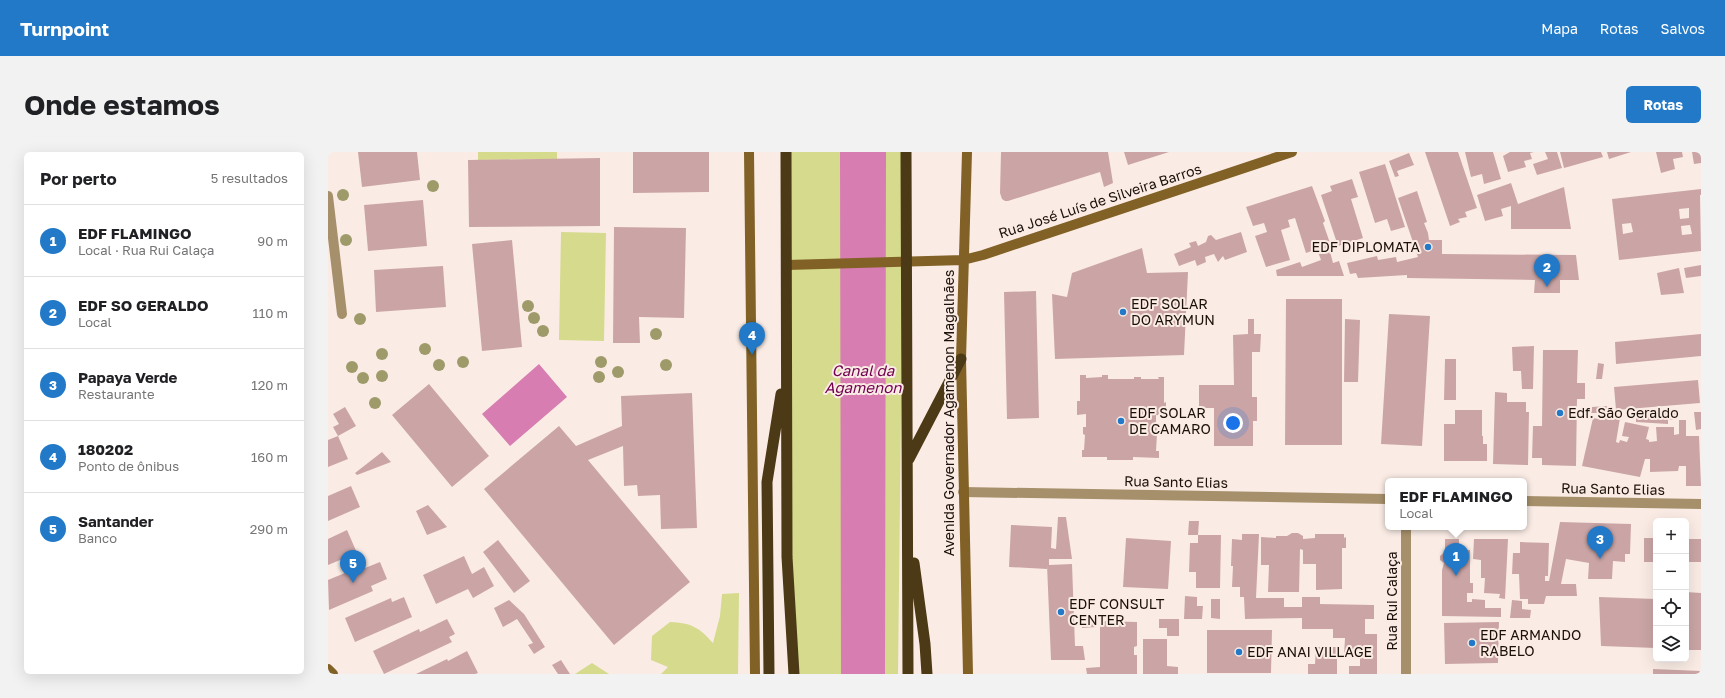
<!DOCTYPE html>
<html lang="pt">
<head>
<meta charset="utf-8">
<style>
	:root { --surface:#fff; --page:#f2f2f2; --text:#202124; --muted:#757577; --line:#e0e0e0; --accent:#2179c7 }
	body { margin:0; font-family:"Golos Text",sans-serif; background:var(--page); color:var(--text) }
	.controls { position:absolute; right:12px; bottom:12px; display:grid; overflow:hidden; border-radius:6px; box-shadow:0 4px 16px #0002 }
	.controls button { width:36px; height:36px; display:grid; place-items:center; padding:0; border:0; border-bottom:1px solid var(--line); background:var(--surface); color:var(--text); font:20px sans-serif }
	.you { position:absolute; left:905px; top:271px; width:14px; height:14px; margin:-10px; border:3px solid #fff; border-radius:50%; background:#1a73e8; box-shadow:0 0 0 6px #1a73e833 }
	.badge { display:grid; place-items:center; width:26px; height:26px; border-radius:50%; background:var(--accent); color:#fff; font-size:13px; font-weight:700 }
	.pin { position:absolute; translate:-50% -33px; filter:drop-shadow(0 1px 2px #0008) }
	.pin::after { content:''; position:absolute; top:21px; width:14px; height:12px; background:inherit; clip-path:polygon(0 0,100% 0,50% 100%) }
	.popup { position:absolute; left:1057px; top:326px; width:142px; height:52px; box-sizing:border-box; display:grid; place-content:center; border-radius:6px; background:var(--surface); filter:drop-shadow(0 1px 3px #0005); font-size:13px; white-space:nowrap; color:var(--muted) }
	.popup b { font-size:15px; color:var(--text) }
	.popup::after { content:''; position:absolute; left:50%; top:100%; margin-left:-8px; border:8px solid transparent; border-top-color:var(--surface) }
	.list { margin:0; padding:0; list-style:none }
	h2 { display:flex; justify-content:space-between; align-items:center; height:52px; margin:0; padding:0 16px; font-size:17px }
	h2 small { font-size:13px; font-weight:400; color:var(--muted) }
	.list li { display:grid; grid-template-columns:26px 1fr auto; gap:12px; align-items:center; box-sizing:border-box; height:72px; padding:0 16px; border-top:1px solid var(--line) }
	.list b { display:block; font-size:15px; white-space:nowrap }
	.list p { margin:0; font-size:13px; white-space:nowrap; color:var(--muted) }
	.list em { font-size:13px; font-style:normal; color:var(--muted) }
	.icon { flex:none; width:22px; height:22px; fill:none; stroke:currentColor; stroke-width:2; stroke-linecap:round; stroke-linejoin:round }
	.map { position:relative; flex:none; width:1373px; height:522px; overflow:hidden; border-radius:6px }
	header { display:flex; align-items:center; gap:24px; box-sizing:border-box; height:56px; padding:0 20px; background:var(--accent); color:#fff }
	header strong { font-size:19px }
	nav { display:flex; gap:22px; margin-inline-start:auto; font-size:14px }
	.intro { display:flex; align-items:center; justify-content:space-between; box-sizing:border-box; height:96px; padding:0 24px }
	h1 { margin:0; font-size:28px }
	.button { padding:10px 18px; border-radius:6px; background:var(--accent); color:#fff; font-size:14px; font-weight:700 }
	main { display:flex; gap:24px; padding:0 24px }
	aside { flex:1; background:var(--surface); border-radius:6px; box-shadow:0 4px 16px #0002 }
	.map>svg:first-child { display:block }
	.green { fill:#d5da8d }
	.water { fill:#d77db1 }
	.building { fill:#cba5a6; fill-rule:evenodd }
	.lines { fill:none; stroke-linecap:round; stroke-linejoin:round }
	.minor { stroke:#a6906b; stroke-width:10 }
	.secondary { stroke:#816126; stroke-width:10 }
	.trunk { stroke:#4c3915; stroke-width:11 }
	.tree { fill:#9f9a6a }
	.poi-dot { fill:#2179c7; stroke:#faece5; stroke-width:1.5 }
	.labels { text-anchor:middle; stroke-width:4; stroke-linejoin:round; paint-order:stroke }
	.street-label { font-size:14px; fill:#1c100a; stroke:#faece5 }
	.poi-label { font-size:14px; fill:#1c100a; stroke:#faece5; text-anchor:start }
	.water-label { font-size:15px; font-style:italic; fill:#710050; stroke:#faece5 }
</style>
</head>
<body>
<header>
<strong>Turnpoint</strong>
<nav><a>Mapa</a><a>Rotas</a><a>Salvos</a></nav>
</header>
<div class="intro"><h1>Onde estamos</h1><a class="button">Rotas</a></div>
<main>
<aside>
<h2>Por perto<small>5 resultados</small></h2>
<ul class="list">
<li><span class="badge">1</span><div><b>EDF FLAMINGO</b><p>Local · Rua Rui Calaça</p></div><em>90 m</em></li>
<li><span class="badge">2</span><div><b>EDF SO GERALDO</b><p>Local</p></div><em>110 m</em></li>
<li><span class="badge">3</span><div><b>Papaya Verde</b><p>Restaurante</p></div><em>120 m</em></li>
<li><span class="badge">4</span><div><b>180202</b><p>Ponto de ônibus</p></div><em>160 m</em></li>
<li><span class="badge">5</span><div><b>Santander</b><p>Banco</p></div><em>290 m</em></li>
</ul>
</aside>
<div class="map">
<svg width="1373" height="522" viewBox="0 0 1373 522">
	<rect width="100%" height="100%" fill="#faece5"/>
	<path class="green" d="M150 0H229V7L150 8Z
		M458 0H576L570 522H463Z
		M233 80 278 81 276 189 231 188Z
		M411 441 410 522H333L340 515 323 508 324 484 342 470C363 471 371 475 385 491L392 464 394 442Z
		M264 511 281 522H247Z"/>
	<path class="water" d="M512 0H558L557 522H513Z
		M211 212 239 245 182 294 154 262Z"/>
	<path class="building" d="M30 0H89L92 28 34 35Z
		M305 0H381V40L305 41Z
		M673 0H780L785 31 776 35 772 20 680 49H677L674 47 672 41Z
		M796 0H841L800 13Z
		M1097 0H1130L1149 56 1137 60 1139 65 1130 67 1132 70 1122 74Z
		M1137 0H1165L1173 27 1156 32 1154 22 1143 25Z
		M1182 0H1206L1202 1 1204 7 1196 9 1198 15 1180 20 1175 4Z
		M1217 0H1229L1234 16 1209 23 1205 12 1220 7Z
		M1232 0H1273L1275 5 1236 16Z
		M1279 0H1303L1281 7Z
		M1328 0H1354L1355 5 1345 7 1347 17 1333 21Z
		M1364 0H1373V11L1366 12Z
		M1081 1 1086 13 1069 19 1071 24 1067 25 1061 9Z
		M272 6V74L141 75 140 8Z
		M1057 12 1077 75 1063 79 1059 67 1047 71 1031 20Z
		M1024 27 1030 45 1023 47 1035 86 1010 94 993 43 1004 39 1002 34Z
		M1183 31 1190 52 1236 35 1243 77H1183V54L1173 57 1175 64 1157 69 1149 43Z
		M984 34 997 69 995 71 1002 91 1000 92 1005 111 1011 109 1016 124H949L948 118 972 110 974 115 993 108 989 97 978 101 967 66 960 68 962 75 953 78 962 108 938 115 927 84 939 80 936 71 925 74 918 55Z
		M1373 37V43H1372L1373 99 1291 108 1284 47ZM1361 56V66L1352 67 1351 57ZM1303 71 1305 80 1295 82 1294 72ZM1362 73 1364 82 1354 83 1353 74Z
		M1089 39 1099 70 1096 71 1100 81 1101 88H1114V102L1248 103 1251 128H1232V141H1206L1207 128 1079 126V123L1030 126 1028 121 1022 122 1019 111 1049 104 1050 108 1068 105 1069 110 1090 105 1070 46Z
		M95 48 99 94 40 99 36 53Z
		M286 75 358 76 356 166 311 165 312 191H285Z
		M913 80 919 100 897 108 895 104 890 110 886 102 877 105 878 110 869 114 867 108 851 114 846 102 863 95 861 91 868 89 870 94 878 90 880 84 883 83 888 88Z
		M184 88 194 195 154 199 144 92Z
		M814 96 819 121 860 120 856 203 727 207 724 142 739 145 744 121Z
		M1373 113V124L1358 126 1356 116Z
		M115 114 118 155 48 160 46 118Z
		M1351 116 1356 141 1333 143 1329 121Z
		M708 139 711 266 679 267 676 140Z
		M958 147H1014V293H957Z
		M1061 162 1102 164 1094 294 1053 292Z
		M920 167H926V182H933L932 200H924V245H929V269H925V294H886V256H871V233H906L905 183 920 182Z
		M1017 167 1032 168 1030 230H1016Z
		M1373 182V204L1288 212 1287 190Z
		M1206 194 1205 237H1194L1193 219H1185L1184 195Z
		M1215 198H1250L1249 231H1257V247H1249L1248 314 1214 313V306H1204L1205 274H1214Z
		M1117 207H1128V248H1116Z
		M1270 211 1276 212 1274 227H1268Z
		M752 223H758V226L774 225V223H780V227H806V225H813V227H831L830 225H836V251L838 250V264L828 263V275H831V282H829L828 299H831V306L805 305V308H779V305H754V298H756L757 283 755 282V275H758V262L749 263V249H752Z
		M1370 228 1372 251 1288 258 1286 235Z
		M101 232 161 304 124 335 64 263Z
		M1167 240 1179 241V250H1198V260H1201L1200 313 1165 312Z
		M364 241 369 376 333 377 332 343 310 344 309 333 296 334 295 294 260 308 362 430 286 493 156 337 231 274 248 294 294 274 293 244Z
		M1279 254 1278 261H1263L1264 255Z
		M17 255 28 274 10 284 5 275 11 272 5 262Z
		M1127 258H1154V284H1155V292H1159V309H1116V272H1127Z
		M1366 260H1373V277L1368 278Z
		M1308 261H1347V267L1340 268V272L1308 270Z
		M1277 263 1292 266 1288 290 1291 291 1292 288 1299 290 1301 285 1294 284 1297 270 1321 275 1318 287 1321 288V290L1329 289 1328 275H1346V283L1351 282V268H1358V284H1371L1373 334H1358V314H1351L1350 319 1322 320V307H1317L1312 325 1254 314 1265 266 1277 268Z
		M10 284 20 307 0 315V288Z
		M54 300 63 310 29 323 27 321Z
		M23 334 32 355 0 369V344Z
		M100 353 119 375 99 383 88 359Z
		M730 365H738L744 407H721V413L744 412 747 494H755L757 508H723L719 413V417L681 415 683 373 724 375 723 396 728 397Z
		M861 369H871L870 383H893L892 436H868V420H861L862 391H870V383H860Z
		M1232 370 1303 372 1302 402H1297V410L1285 409 1284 427H1260L1261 411 1238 407 1233 432H1248L1249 444H1218L1216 452H1200V447H1192L1191 422H1184L1185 401H1192V390L1221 391 1220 424H1217V429H1221Z
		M19 378 29 401 0 413V387Z
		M964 381H970L975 384V387L987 386V382H1016V386L1018 385V396H1014V437L988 438V412H975V393V398L972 397 971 440H940L941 413H933V385L948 386V384H959Z
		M914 382H931L928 446H956V455H974V445H992V452L1046 453V467H1037V482H1049V522H1021V514H1032V504H1016L1017 486H1005V477H974V466L917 467 916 445H912V435H904L905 414H903L904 387 914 388Z
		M798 386 843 389 840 437 795 435Z
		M1316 386H1328V410H1316Z
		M1117 387H1131V398H1142V431H1145V441H1139V450H1144V447L1157 448V456H1173V465L1114 464V418L1116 411 1112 408V404L1117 400Z
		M1146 387H1180L1177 447 1171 446 1172 442 1156 441 1157 426H1153V408L1145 407Z
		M1358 387H1373V410H1358Z
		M170 388 202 429 186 441 155 400Z
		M136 404 144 422 156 415 166 434 145 446 140 437 108 452 95 423Z
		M52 410 59 427 43 434 45 439 1 458 0 428 36 413 37 416Z
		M1358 440 1373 441V498H1358Z
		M857 444 869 445V454H875L874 467H856Z
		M76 445 84 465 27 490 17 466 63 446 64 450Z
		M1271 445 1328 447V496L1273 494Z
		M883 447H892V467L883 466Z
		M181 448 196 462 217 495 206 502 200 493 205 491 189 467 175 475 166 456Z
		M1184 448 1194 449V457L1203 458 1202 466H1182Z
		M119 467 127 482 121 485 124 490 56 522 45 499 91 477 92 480Z
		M831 467H851V484H839V476H831Z
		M753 468H768V475L754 476Z
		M772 469 809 470V494L806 495V503H809V522H759L758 516 772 515Z
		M1171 470 1170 511 1117 512 1116 471Z
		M879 478H944L943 521H879Z
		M815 487H839V514L850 515V522H815Z
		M988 495H1009V522H980V512H987Z
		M139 499 150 521 147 522H88L119 507 120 509Z
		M233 508 242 522H230L224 513Z
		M1325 517 1373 519V522H1325Z"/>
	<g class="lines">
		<path class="minor" d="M0 44 14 162
			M635 340 1060 347
			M1196 349 1373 352
			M1078 375V522"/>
		<path class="secondary" d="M421 0 427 522
			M639 0 633 207 640 522
			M459 113 635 108 655 103 964 0
			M0 517 5 522"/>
		<path class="trunk" d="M458 0 459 405 466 522
			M578 0 580 522
			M581 307 633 207
			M586 411 597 492 599 522
			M441 522 439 330 453 242"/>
	</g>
	<g class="tree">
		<circle cx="105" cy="34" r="6"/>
		<circle cx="15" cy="43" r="6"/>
		<circle cx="18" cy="88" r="6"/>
		<circle cx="200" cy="154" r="6"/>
		<circle cx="206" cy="166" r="6"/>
		<circle cx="32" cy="167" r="6"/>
		<circle cx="215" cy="179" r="6"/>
		<circle cx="328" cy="182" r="6"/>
		<circle cx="97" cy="197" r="6"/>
		<circle cx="54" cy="202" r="6"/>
		<circle cx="135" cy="210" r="6"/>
		<circle cx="273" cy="210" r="6"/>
		<circle cx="111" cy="213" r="6"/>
		<circle cx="338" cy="213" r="6"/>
		<circle cx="24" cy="215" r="6"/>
		<circle cx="290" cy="220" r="6"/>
		<circle cx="54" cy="224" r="6"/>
		<circle cx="271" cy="225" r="6"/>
		<circle cx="35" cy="226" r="6"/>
		<circle cx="47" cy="251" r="6"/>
	</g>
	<g class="poi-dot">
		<circle cx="1100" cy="95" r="4"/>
		<circle cx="795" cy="160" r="4"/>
		<circle cx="1232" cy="261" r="4"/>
		<circle cx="793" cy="269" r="4"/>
		<circle cx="733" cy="460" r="4"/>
		<circle cx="1144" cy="491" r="4"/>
		<circle cx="911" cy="500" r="4"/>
	</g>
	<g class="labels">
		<g class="street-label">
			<text transform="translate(772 49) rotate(-18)" y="5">Rua José Luís de Silveira Barros</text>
			<text transform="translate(621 261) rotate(-90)" y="5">Avenida Governador Agamenon Magalhães</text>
			<text transform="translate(848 330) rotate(1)" y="5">Rua Santo Elias</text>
			<text transform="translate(1285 337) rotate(1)" y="5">Rua Santo Elias</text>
			<text transform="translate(1064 449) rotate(-90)" y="5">Rua Rui Calaça</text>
		</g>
		<g class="poi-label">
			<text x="1092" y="100" text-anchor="end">EDF DIPLOMATA</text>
			<text x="803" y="157">EDF SOLAR<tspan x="803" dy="16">DO ARYMUN</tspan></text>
			<text x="801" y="266">EDF SOLAR<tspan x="801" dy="16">DE CAMARO</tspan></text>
			<text x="1240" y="266">Edf. São Geraldo</text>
			<text x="741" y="457">EDF CONSULT<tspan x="741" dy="16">CENTER</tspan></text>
			<text x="1152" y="488">EDF ARMANDO<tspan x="1152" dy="16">RABELO</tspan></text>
			<text x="919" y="505">EDF ANAI VILLAGE</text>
		</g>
		<g class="water-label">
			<text x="535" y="224">Canal da<tspan x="535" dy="17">Agamenon</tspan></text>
		</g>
	</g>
</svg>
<div class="controls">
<button>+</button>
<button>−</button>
<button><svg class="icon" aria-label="locate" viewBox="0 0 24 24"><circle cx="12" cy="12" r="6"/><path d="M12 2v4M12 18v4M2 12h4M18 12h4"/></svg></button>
<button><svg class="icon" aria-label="layers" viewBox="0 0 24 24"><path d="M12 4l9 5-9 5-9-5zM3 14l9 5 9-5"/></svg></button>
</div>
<div class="you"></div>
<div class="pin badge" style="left:1128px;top:424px">1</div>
<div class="popup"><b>EDF FLAMINGO</b>Local</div>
<div class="pin badge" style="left:1219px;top:135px">2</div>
<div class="pin badge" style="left:1272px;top:407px">3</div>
<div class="pin badge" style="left:424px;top:203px">4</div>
<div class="pin badge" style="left:25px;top:431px">5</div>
</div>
</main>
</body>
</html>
